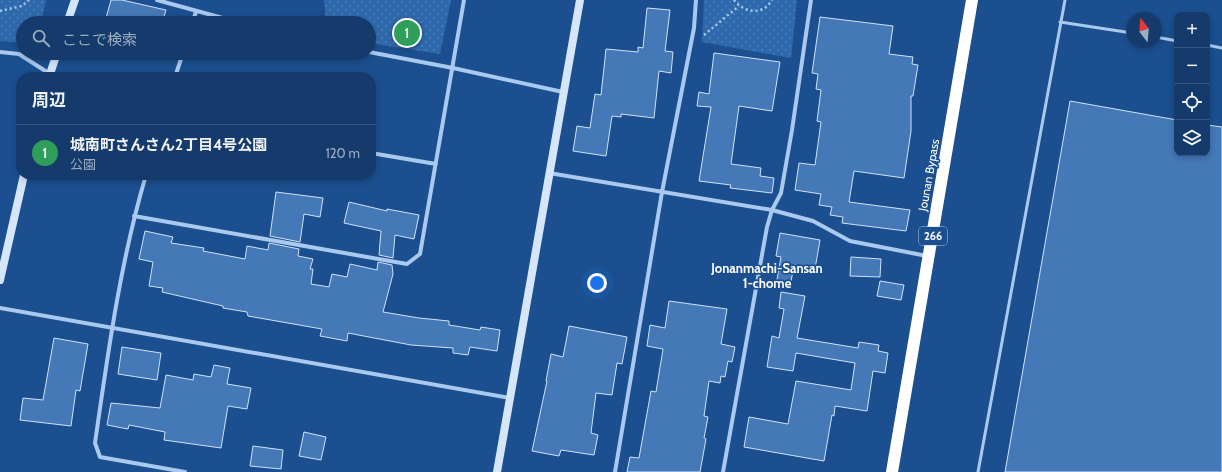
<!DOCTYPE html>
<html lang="ja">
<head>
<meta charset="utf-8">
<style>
  body { margin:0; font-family:Cabin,"Noto Sans JP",sans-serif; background:#214673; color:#f1f3f6 }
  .controls { position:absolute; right:12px; top:12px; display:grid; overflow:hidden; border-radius:8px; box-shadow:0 2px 6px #0003 }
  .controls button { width:36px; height:36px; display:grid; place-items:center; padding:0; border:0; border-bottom:1px solid #33557e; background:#143b6b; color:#f1f3f6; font:20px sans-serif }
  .compass { position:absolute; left:1126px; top:12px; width:36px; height:36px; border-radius:50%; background:#143b6b; box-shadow:0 2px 6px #0003; rotate:344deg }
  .you { position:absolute; left:597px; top:283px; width:14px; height:14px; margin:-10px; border:3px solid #fff; border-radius:50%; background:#1a73e8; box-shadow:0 0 0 6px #1a73e833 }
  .badge { display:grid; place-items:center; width:26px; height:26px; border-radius:50%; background:#d6ab8b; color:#fff; font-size:13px; font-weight:700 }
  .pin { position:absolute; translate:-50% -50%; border:2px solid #fff; box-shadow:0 1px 4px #0006 }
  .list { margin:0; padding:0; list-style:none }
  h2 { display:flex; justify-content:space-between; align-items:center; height:52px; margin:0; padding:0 16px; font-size:17px }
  h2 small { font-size:13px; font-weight:400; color:#9dadc1 }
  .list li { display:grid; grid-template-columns:26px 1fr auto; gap:12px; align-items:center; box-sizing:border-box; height:56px; padding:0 16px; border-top:1px solid #33557e }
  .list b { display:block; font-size:15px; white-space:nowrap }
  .list p { margin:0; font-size:13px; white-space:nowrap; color:#9dadc1 }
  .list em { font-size:13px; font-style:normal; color:#9dadc1 }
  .icon { flex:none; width:22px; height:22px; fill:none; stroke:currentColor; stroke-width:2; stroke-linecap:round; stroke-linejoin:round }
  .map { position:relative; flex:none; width:1222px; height:472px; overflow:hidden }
  .search { position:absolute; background:#143b6b; box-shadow:0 2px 6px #0003; left:16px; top:16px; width:360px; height:44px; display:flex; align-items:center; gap:10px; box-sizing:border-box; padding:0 14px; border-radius:22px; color:#9dadc1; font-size:15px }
  .panel { position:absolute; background:#143b6b; box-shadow:0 2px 6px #0003; left:16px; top:72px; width:360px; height:108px; border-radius:16px }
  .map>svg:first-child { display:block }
  .park { fill:url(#park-dots) }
  .building { fill:#4478b7; stroke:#cfe3fa }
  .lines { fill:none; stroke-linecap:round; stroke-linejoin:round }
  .path { stroke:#a9c9ee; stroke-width:2.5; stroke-dasharray:2 3; stroke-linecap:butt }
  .lane { stroke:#a9c9ee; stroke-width:3 }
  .street { stroke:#a9c9ee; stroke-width:4 }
  .secondary { stroke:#d6e6fa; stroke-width:8 }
  .highway { stroke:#fff; stroke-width:12 }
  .labels { text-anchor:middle; stroke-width:3.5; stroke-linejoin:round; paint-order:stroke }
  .shield { fill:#1b4f8f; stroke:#bbcadd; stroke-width:1 }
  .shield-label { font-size:11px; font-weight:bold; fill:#fff }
  .street-label { font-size:12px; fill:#fff; stroke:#1b4f8f }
  .neighbourhood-label { font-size:13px; font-weight:bold; fill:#fff; stroke:#1b4f8f }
</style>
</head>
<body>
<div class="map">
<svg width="1222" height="472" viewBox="0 0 1222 472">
  <defs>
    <pattern id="park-dots" width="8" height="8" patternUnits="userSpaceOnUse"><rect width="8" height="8" fill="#2e69ad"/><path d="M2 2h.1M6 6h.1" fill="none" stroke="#4d80b9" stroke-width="1.8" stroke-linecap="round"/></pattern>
  </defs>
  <rect width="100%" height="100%" fill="#1b4f8f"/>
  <path class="park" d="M0,0H46L41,23H23V43L0,41Z
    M324,0H451L440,54L369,43V23H326Z
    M704,0H797L791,58L702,42Z"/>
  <path class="building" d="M111,0H122L166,10L162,23H124L106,18Z
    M647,8L670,10L665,51L673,52L671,73L659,71L654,118L621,114V117L612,116L606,156L573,151L577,126L590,128L595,94L601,95L606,49L638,52V47L643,48Z
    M820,17L893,26L889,54L913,57L912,64L918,65L913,96H911V131L904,178L854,171L849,202L910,210L906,231L842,223L843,217L830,215L832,207L819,205L821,194L795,190L799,163L815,165L821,122L817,121L821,90L816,89L818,74L812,73Z
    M714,53L780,62L772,111L739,106L731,164L761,168L760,176L774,178L772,193L730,188L731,185L699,181L711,107L697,106L699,92L709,94Z
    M1070,101L1177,120V153H1207V125L1222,127V472H1005Z
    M276,192L323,198L320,217L304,214L300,242L270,236Z
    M349,202L387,211V209L419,215L414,239L395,235L393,258L379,255L381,231L344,223Z
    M145,231L173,237L171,243L204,248L203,251L245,259L247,246L268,250L269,243L299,249L298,256L313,259L310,269H313L311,284L329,287L332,274L347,277L350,264L377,270L378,262L392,265L393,274L383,312L419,318L449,321V325L480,330L481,327L500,330L497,351L470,347L468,355L453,353V348L411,345L348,333L347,341L320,336L322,329L248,316L247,312L223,308V306L162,292L163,288L149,286L153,262L139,259Z
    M780,233L820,240L815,269L794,265L790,287L776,285L781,257L776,256Z
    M851,257L881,259L880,277L850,276Z
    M880,281L904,285L901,300L877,296Z
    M781,292L805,296L797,338L858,348L859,342L879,345L878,351L888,353L885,373L873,371L867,411L835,406L834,416L832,415L824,461L744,447L749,417L788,424L796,381L851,390L855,363L796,353L793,371L767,367L772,336L779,338L784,309L779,308Z
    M669,301L727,309L721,344L735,347L732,362L728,361L725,377L721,376L720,383L709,381L704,416L708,417L704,438L706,439L700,472H627L630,457L639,458L651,391L656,392L663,349L647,346L650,325L665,328Z
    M569,326L627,337L622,364L617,363L612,395L596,393L591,433L598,435L594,455L561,450L559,456L532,451L547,381H546L551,354L563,357Z
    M54,338L88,344L80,391L76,390L71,426L20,420L23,398L43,400Z
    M122,347L161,353L157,380L118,374Z
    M214,365L230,368L227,384L251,388L247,409L228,406L221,448L164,440L165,432L129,425L128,429L107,425L111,403L160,408L166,375L193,380L194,374L211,377Z
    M304,432L326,437L321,460L299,456Z
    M253,446L283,450L281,469L250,466Z"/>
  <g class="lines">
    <path class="path" d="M734,0C744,13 763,16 772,0
      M0,11L22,6L29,0
      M704,35L739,6"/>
    <path class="lane" d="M1060,22L1132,33
      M1156,37L1177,41
      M1207,45L1222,48
      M978,472L1065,0"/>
    <path class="street" d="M157,0L241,23
      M192,23L196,12
      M0,52L19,54L50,74
      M369,52L453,68L563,92
      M175,77L183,53
      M371,153L436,164
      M549,173L772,210L813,221L850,241L927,256
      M146,175C120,263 108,353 95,443L100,457L185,472
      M134,216L407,264L420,254L464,0
      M0,308L510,398
      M615,472L662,192L694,28L696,0
      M723,472L767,227L772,210L781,193L792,130L811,0"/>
    <path class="secondary" d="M67,23L75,0
      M49,77L57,53
      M0,280L24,175
      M497,472L580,0"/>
    <path class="highway" d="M892,472L972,0"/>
  </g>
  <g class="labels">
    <rect class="shield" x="919" y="227" width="28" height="18" rx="3"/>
    <g class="shield-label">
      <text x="933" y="240">266</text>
    </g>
    <g class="street-label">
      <text transform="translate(929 175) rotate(-80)" y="4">Jounan Bypass</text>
    </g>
    <g class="neighbourhood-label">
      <text x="767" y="273">Jonanmachi-Sansan<tspan x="767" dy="15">1-chome</tspan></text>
    </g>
  </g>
</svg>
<div class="controls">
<button>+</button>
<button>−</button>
<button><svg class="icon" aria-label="locate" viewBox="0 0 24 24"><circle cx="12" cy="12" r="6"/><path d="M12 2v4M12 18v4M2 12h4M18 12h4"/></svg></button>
<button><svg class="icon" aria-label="layers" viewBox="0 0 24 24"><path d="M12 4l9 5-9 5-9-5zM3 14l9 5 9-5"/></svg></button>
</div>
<svg class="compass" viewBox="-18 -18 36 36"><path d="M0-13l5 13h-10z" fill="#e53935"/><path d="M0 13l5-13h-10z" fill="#9dadc1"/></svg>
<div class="you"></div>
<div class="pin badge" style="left:407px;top:33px;background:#2e9e5b">1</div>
<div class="search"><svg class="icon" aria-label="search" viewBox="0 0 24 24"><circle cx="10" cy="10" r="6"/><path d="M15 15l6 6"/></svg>ここで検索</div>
<section class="panel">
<h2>周辺<small></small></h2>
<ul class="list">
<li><span class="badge" style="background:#2e9e5b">1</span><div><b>城南町さんさん2丁目4号公園</b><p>公園</p></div><em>120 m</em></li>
</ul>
</section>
</div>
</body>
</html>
